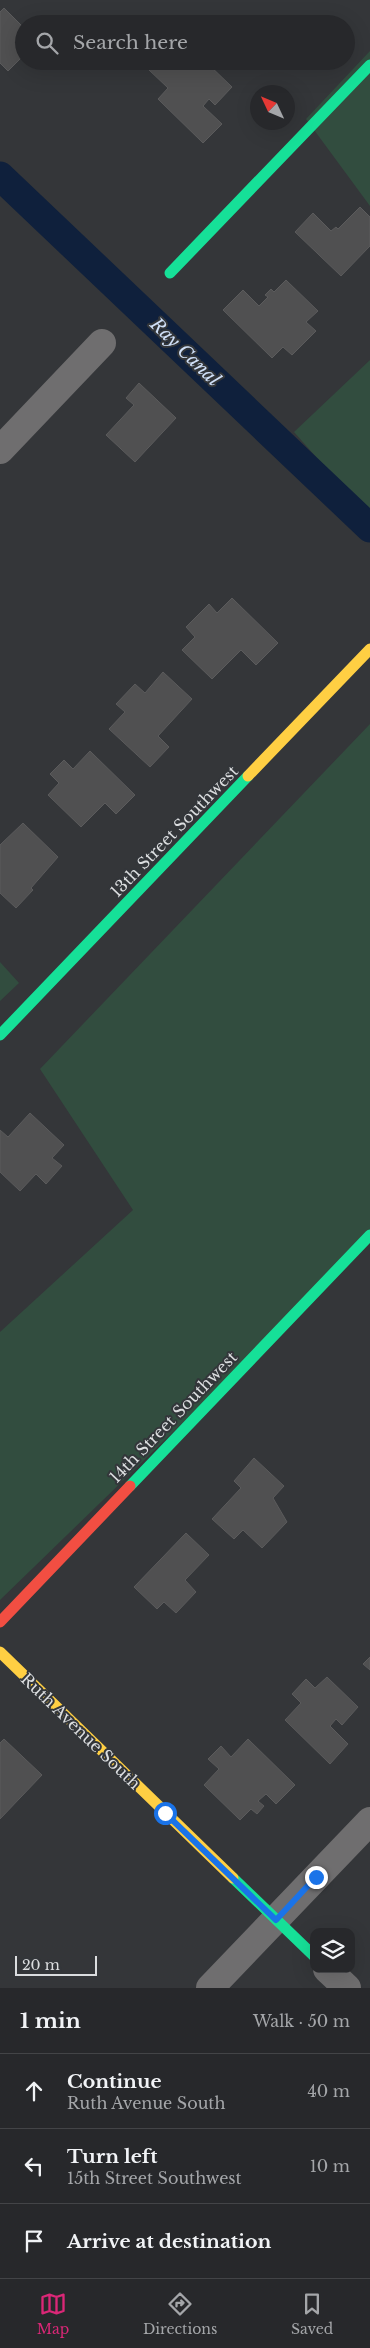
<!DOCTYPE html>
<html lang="en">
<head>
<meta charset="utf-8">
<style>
  body { margin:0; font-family:"Libre Baskerville",serif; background:#2f3033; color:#f1f3f6 }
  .controls { position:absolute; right:15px; bottom:15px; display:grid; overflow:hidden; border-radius:10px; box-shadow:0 5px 20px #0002 }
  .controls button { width:45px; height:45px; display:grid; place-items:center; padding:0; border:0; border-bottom:1px solid #434447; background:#27282b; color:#f1f3f6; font:25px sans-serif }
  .compass { position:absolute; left:250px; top:85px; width:45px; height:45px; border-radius:50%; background:#27282b; box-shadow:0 5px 20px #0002; rotate:314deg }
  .scale { position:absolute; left:15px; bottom:12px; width:82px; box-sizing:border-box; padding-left:5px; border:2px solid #dbdddf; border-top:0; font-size:14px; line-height:18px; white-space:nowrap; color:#dbdddf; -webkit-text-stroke:4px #33363a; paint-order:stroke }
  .stop { position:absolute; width:15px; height:15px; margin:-11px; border:4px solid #1a73e8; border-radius:50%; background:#fff }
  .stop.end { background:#1a73e8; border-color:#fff; box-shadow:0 1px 5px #0008 }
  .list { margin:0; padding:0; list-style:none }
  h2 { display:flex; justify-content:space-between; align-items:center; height:65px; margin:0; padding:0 20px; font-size:21px }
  h2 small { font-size:16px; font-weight:400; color:#a4a6a9 }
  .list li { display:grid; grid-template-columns:32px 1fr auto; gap:15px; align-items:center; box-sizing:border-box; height:75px; padding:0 20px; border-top:1px solid #434447 }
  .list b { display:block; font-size:19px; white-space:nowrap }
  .list p { margin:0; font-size:16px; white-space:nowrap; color:#a4a6a9 }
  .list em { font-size:16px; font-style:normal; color:#a4a6a9 }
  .icon { flex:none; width:28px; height:28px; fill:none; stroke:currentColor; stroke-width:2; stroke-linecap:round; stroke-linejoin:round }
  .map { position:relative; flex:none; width:370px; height:1988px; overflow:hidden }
  .search { position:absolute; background:#27282b; box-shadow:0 5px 20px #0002; left:15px; right:15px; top:15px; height:55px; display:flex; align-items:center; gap:12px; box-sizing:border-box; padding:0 18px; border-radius:28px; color:#a4a6a9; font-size:19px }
  .sheet { height:290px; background:#27282b }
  nav { display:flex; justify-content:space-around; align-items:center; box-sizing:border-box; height:70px; border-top:1px solid #434447; background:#27282b; font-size:14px; color:#a4a6a9 }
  nav a { display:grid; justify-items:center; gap:2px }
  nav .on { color:#db2777 }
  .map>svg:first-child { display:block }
  .green { fill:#324d3f }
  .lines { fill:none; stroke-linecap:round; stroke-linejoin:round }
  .canal { stroke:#0f203c; stroke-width:29 }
  .building { fill:#505051; stroke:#5b5b5c }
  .street { stroke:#6f6e6f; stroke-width:28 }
  .fast { stroke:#16e098; stroke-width:11 }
  .slow { stroke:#ffcf43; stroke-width:11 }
  .jam { stroke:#f24e42; stroke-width:11 }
  .route { stroke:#1a73e8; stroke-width:6 }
  .labels { text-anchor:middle; stroke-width:4; stroke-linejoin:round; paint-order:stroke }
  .street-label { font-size:16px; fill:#dbdddf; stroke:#33363a }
  .water-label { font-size:18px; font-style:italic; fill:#d0e0f8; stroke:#33363a }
</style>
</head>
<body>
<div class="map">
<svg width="370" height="1988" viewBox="0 0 370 1988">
  <rect width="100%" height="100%" fill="#343639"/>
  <path class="green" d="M370,51V206L306,119Z
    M370,360V518L294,432Z
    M370,724V1241L0,1600V1332L133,1210L40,1069Z
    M0,962L19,983L0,1001Z"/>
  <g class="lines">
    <path class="canal" d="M0,176L370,528"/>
  </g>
  <path class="building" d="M4,8L24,28V46L21,49L24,55L8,71L0,63V12Z
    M156,61L193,63L205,61L232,87L215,105L209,99L203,106L222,124L203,143L158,99L168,88L148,69Z
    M360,207L370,217V246L341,276L295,232L313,213L331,231L336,227L338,229Z
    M286,280L318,311L306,322L316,331L292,355L283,347L272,358L223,310L243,290L259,306L268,297L265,295L271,289L274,292Z
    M139,383L176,418L135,462L106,435L134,405L126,398Z
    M232,598L278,643L256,665L241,650L212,679L182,650L195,637L186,627L209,604L217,613Z
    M163,672L192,699L158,736L169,747L150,767L109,729L125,712L116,704L135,684L145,693Z
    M90,751L135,795L116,814L105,803L81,827L48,795L59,783L50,774L64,760L73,769Z
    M23,823L58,857L31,888L33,890L16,908L0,893V845Z
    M30,1113L64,1145L52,1158L62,1166L46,1184L36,1174L20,1191L0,1172V1130L8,1137Z
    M254,1458L284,1486L273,1498L287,1522L262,1548L243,1530L234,1539L212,1519L241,1488L234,1481Z
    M186,1533L209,1555L185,1580L196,1592L176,1613L164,1602L157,1609L134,1587Z
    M370,1657V1670L363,1664Z
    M327,1677L358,1707L342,1725L336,1719L330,1726L348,1744L330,1764L285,1720L301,1703L292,1694L306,1679L315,1688Z
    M4,1739L42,1775L0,1819V1743Z
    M248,1739L295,1785L276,1804L266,1794L258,1801L264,1806L257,1814L251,1809L240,1820L204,1785L219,1769L208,1759L221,1746L231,1757Z"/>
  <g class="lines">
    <path class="street" d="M0,450L102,343
      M327,1969L347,1988
      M210,1988L370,1821"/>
    <path class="fast" d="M170,273L370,65
      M0,1035L248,776
      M130,1486L370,1235
      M233,1878L314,1956"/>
    <path class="slow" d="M248,776L370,649
      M0,1652L233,1878"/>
    <path class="jam" d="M0,1622L130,1486"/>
  </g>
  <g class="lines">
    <path class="route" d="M165,1813L276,1920L316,1877"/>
  </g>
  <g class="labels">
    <g class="street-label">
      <text transform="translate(174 831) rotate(-46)" y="6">13th Street Southwest</text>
      <text transform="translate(173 1417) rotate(-46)" y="6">14th Street Southwest</text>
      <text transform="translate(81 1731) rotate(44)" y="6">Ruth Avenue South</text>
    </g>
    <g class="water-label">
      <text transform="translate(185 352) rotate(44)" y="6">Ray Canal</text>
    </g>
  </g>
</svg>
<div class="controls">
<button><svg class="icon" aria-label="layers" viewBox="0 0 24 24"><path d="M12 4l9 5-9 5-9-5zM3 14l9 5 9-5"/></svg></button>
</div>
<svg class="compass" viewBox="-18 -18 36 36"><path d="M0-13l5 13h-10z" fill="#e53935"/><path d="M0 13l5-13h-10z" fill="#a4a6a9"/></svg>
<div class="scale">20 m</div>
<div class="stop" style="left:165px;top:1813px"></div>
<div class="stop end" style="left:316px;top:1877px"></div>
<div class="search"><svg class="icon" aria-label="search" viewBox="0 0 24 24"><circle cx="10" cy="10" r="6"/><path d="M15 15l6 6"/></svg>Search here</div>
</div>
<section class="sheet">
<h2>1 min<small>Walk · 50 m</small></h2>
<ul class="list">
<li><svg class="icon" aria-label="ahead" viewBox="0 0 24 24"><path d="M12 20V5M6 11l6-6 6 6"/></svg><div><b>Continue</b><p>Ruth Avenue South</p></div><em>40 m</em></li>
<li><svg class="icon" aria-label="left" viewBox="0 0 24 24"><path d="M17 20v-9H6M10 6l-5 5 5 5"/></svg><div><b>Turn left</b><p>15th Street Southwest</p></div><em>10 m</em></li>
<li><svg class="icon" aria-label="arrive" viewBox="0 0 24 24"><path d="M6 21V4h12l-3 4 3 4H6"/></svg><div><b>Arrive at destination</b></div></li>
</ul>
</section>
<nav>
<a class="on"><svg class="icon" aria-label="map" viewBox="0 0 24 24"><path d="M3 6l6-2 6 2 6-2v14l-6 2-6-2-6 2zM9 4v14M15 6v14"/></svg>Map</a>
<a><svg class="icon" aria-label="directions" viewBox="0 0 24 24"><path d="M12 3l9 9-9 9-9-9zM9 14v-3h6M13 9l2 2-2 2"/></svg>Directions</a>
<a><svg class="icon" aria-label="saved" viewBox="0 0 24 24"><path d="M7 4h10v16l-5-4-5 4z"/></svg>Saved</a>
</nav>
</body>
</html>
